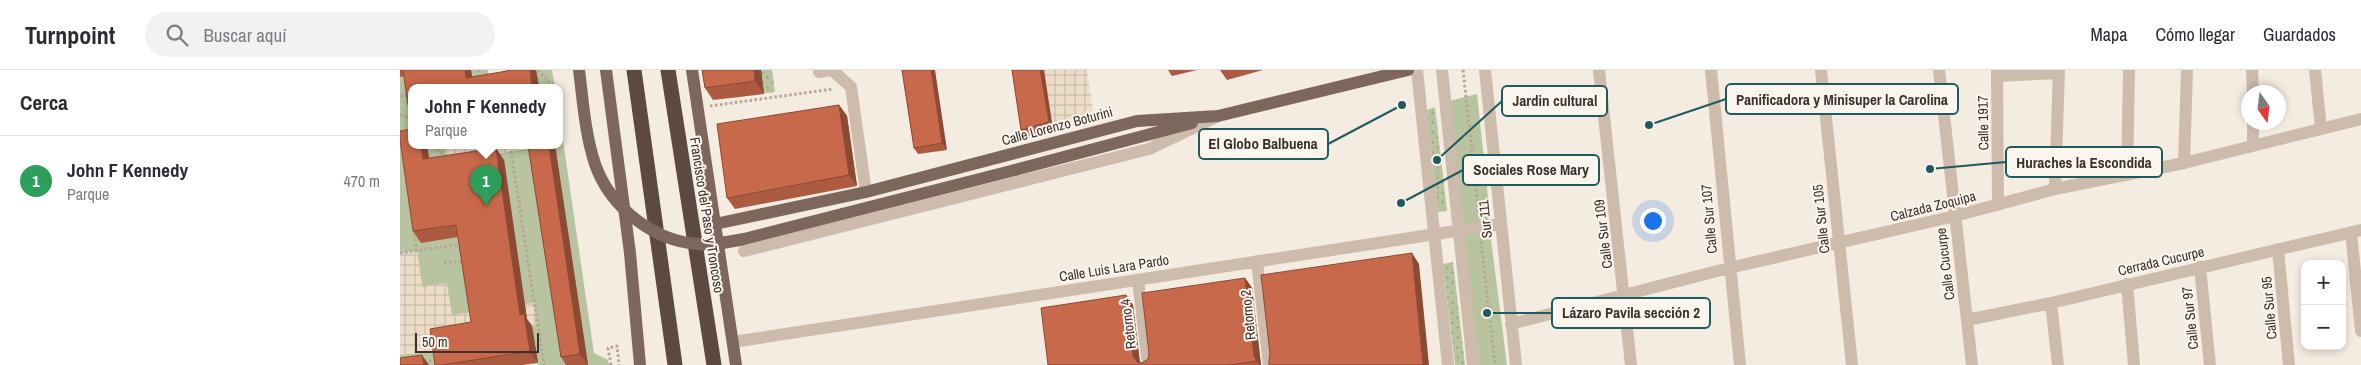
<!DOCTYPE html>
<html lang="es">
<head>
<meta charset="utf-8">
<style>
  body { margin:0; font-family:"Archivo Narrow",sans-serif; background:#f2f2f3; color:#2b2b33 }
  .controls { position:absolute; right:15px; bottom:15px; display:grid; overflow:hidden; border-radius:10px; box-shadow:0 2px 8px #0003 }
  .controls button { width:45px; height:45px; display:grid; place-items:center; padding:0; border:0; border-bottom:1px solid #e1e1e2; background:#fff; color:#2b2b33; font:25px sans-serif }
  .compass { position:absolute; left:1841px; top:15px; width:45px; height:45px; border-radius:50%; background:#fff; box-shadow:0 2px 8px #0003; rotate:166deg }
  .scale { position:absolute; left:15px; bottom:12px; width:124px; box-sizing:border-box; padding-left:5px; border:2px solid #3b302b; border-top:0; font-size:14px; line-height:18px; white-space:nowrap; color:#3b302b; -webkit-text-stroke:4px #fbf5ee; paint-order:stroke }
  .you { position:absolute; left:1252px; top:150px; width:18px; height:18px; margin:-12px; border:4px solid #fff; border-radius:50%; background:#1a73e8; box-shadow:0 0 0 8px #1a73e833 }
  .badge { display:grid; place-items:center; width:32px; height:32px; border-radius:50%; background:#111827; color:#fff; font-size:16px; font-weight:700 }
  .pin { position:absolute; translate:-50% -41px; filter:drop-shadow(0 1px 2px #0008) }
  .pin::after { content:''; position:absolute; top:26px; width:18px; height:15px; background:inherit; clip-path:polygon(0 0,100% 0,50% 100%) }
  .popup { position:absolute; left:8px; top:14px; width:155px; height:65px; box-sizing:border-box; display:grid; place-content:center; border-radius:10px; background:#fff; filter:drop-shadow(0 1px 4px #0005); font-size:16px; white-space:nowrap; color:#7c7c81 }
  .popup b { font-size:19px; color:#2b2b33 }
  .popup::after { content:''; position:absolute; left:50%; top:100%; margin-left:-10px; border:10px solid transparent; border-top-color:#fff }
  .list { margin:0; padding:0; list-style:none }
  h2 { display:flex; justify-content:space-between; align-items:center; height:65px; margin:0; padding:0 20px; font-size:21px }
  h2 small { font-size:16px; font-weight:400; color:#7c7c81 }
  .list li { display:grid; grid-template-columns:32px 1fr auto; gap:15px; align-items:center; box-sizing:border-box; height:90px; padding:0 20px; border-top:1px solid #e1e1e2 }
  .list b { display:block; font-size:19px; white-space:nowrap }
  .list p { margin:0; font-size:16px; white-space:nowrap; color:#7c7c81 }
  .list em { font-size:16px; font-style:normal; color:#7c7c81 }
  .icon { flex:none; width:28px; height:28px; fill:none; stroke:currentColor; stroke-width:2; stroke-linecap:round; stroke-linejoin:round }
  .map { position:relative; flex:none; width:1961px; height:295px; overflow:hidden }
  header { display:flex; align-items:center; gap:30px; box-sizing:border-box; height:70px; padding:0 25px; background:#fff; border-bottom:1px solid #e1e1e2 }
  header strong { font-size:24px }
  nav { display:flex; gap:28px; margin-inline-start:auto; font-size:18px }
  .search { width:350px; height:45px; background:#f2f2f3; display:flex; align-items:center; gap:12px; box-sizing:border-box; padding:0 18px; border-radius:28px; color:#7c7c81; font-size:19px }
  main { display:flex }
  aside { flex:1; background:#fff }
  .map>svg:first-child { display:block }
  .grass { fill:url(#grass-dots) }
  .park { fill:#b8c4a0 }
  .plaza { fill:url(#plaza-grid) }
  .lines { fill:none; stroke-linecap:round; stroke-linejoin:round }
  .path { stroke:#b9a596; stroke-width:3; stroke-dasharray:2.5 2.5; stroke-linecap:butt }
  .minor { stroke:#cdbbac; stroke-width:12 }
  .major { stroke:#7d675c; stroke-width:12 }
  .highway { stroke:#5c4a42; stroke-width:15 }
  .major-bridge { stroke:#7d675c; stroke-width:12 }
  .wall { fill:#ac5a40 }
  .shaded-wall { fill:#8c4a34 }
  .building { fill:#c8694b; stroke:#8c4a34 }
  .labels { text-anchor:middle; stroke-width:4; stroke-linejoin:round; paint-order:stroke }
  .street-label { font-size:14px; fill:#3b302b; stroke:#fbf5ee }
  .leader { fill:none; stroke:#1f5a5e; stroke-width:2 }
  .callout-dot { fill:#1f5a5e; stroke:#fbf5ee; stroke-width:2 }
  .callout { fill:#fbf5ee; stroke:#1f5a5e; stroke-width:2 }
  .callout-label { font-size:15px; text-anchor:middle; font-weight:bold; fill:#3b302b }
</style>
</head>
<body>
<header>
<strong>Turnpoint</strong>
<div class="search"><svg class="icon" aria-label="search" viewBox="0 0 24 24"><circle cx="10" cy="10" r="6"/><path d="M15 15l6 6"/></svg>Buscar aquí</div>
<nav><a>Mapa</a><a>Cómo llegar</a><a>Guardados</a></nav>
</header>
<main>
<aside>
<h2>Cerca<small></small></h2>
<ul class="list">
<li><span class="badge" style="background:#2e9e5b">1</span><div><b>John F Kennedy</b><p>Parque</p></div><em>470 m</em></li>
</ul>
</aside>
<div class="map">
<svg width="1961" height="295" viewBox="0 0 1961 295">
  <defs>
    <pattern id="grass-dots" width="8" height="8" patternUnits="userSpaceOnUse" patternTransform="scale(1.25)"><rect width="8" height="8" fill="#b8c4a0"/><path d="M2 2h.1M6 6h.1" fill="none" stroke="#97a083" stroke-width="1.8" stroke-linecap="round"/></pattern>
    <pattern id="plaza-grid" width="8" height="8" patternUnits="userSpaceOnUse" patternTransform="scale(1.25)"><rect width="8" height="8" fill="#ecdcc8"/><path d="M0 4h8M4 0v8" fill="none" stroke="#cbbdac"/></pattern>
  </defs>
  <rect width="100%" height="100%" fill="#f4ebe1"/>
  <path class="grass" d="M332,0H372L375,22L332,28L330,14Z
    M1035,37L1047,141L1038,142L1027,40Z
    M1053,192L1065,295H1055L1043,194Z"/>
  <path class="park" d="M0,0H88L89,6L132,0H152L155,17H12V75H46L49,91L126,79V75H160V50L194,283L208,290L209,295H138L132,256L137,255L52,245L22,217L17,181L0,183Z
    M1077,24L1089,136L1088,146L1107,295H1079L1049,31Z
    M39,280L41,295H0V285Z"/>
  <path class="plaza" d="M644,0H687L694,48L653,59Z
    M46,75H126V79L48,91Z
    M17,181L22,217L47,213L52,245L134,233L137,255L38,270L39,280L0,285V183Z"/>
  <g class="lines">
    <path class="path" d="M78,0L80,9
      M138,0L150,13
      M1063,0L1079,145
      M0,26L12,24
      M310,36L433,19
      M0,45L12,48
      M34,75L47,89
      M111,81L144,295
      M14,159L17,181
      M1081,171L1095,295
      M0,183L61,174
      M44,193L63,191
      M24,292L36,290
      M211,295L208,278L217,276L219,295"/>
    <path class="minor" d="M432,0L451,17L466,122
      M1017,0L1048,295
      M1042,0L1073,295
      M1085,0L1116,295
      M1199,0L1231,295
      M1311,0L1340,295
      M1421,0L1452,295
      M1539,0L1572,295
      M1597,0L1598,135
      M1852,0L1853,22
      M1915,0L1921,59
      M419,2L430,0
      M1597,6L1659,3
      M1853,52V76
      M1784,93L1787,0
      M1727,105L1729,0
      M1655,119L1659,0
      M1951,162L1961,261
      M1878,179L1889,295
      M344,181L749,79L818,46
      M857,191L869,295
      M1800,197L1810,295
      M738,210L748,295
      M1727,214L1734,295
      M1651,233L1658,295
      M1567,250L1651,233L1961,160
      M1111,254L1329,198L1555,146L1655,119L1784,93L1961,49
      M333,272L1101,154"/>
    <path class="major" d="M206,0L230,183L240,295
      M292,0L336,295
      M615,100L792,53
      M315,154L466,122L737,51L818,46L1008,0"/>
    <path class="highway" d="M234,0L275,295
      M268,0L314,295"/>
    <path class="major-bridge" d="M179,0C183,31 185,64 195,94C210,137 253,171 298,174C314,175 329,172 344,169L615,100"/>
  </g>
  <path class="wall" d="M0,0H71L72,7L107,1L136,0L139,17H12V41L8,35L4,6L0,7Z
    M361,0L364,24L313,30L305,18Z
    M502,0L547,80L518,84L514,78Z
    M612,0L653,59L626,67L621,60Z
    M768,0H797L772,6Z
    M820,0H863L827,10Z
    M439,35L447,46L457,116L335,139L327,128Z
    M27,75L29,88L104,90L127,249L132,256L138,293L123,295H35L71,252L58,167L21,173L13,161Z
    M128,75H155L188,295H166L161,287Z
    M845,208L852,218L861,295H648L726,225L733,235L740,292L742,293L748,289L749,284Z"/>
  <path class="shaded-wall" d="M65,0H71L74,17L66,8Z
    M130,0H136L139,17H132Z
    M354,0H361L364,24L355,11Z
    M531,0H535L547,80L542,73Z
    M640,0H644L653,59L649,52Z
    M439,35L447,46L457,116L449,105Z
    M21,75H27L31,101L23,89Z
    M149,75H155L188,295L180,284Z
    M96,78L104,90L127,249L132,256L138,293L130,281L120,245Z
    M1012,183L1019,194L1029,295H1023Z
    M845,208L852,218L861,295H860L854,286Z
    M726,225L733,235L740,295L733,286Z
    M22,285L29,295H24Z"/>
  <path class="building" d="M3,0H65L66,8L107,1V0H130L132,17H12V34L8,35Z
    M302,0H354L355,11L305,18Z
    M502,0H531L542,73L514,78Z
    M612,0H640L649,52L621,60Z
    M439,35L449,105L327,128L317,54Z
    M12,59V75H21L23,89L96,78L120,245L124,244L130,281L42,295H35L30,259L71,252L56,155L13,161L0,70V61Z
    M128,75H149L180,284L161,287Z
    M1012,183L1023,295H869V290L870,284L861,205Z
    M845,208L854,286L857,291L830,295H648L641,238L726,225L733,286L737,292L742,293L748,289L749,284L742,223Z
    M22,285L24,295H0V288Z"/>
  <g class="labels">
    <g class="street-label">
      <text transform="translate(1583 53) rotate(-91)" y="5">Calle 1917</text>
      <text transform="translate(657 56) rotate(-15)" y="5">Calle Lorenzo Boturini</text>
      <text transform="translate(1533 136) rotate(-14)" y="5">Calzada Zoquipa</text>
      <text transform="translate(307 145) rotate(81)" y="5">Francisco del Paso y Troncoso</text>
      <text transform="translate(1085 149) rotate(-96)" y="5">Sur 111</text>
      <text transform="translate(1309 149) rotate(-95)" y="5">Calle Sur 107</text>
      <text transform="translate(1421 149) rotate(-96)" y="5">Calle Sur 105</text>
      <text transform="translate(1203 164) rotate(-97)" y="5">Calle Sur 109</text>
      <text transform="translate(1761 191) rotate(-13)" y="5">Cerrada Cucurpe</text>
      <text transform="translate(1545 194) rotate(-97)" y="5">Calle Cucurpe</text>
      <text transform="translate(714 198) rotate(-9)" y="5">Calle Luis Lara Pardo</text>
      <text transform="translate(1869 238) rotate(-95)" y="5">Calle Sur 95</text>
      <text transform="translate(848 245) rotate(-96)" y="5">Retorno 2</text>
      <text transform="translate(1790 248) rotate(-96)" y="5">Calle Sur 97</text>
      <text transform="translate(728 254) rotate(-97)" y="5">Retorno 4</text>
    </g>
  </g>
  <path class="leader" d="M1249 55L1326 29M1037 90L1102 31M1002 35L928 74M1530 99L1606 92M1001 133L1063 100M1087 243L1152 243"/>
  <g class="callout-dot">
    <circle cx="1249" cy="55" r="5"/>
    <circle cx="1037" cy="90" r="5"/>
    <circle cx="1002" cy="35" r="5"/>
    <circle cx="1530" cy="99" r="5"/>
    <circle cx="1001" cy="133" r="5"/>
    <circle cx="1087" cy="243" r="5"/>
  </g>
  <g class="callout">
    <rect x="1326" y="14" width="232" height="30" rx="5"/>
    <rect x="1102" y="16" width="105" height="30" rx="5"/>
    <rect x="799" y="59" width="129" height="30" rx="5"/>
    <rect x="1606" y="77" width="156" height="30" rx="5"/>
    <rect x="1063" y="85" width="136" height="30" rx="5"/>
    <rect x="1152" y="228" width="158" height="30" rx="5"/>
  </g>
  <g class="callout-label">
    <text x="1442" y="35">Panificadora y Minisuper la Carolina</text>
    <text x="1155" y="36">Jardin cultural</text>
    <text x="863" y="79">El Globo Balbuena</text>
    <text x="1684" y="98">Huraches la Escondida</text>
    <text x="1131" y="105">Sociales Rose Mary</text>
    <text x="1231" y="248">Lázaro Pavila sección 2</text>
  </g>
</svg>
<div class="controls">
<button>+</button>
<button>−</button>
</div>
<svg class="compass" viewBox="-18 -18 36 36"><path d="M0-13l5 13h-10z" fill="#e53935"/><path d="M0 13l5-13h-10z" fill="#7c7c81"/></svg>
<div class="scale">50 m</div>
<div class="you"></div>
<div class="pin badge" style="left:86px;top:136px;background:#2e9e5b">1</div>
<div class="popup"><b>John F Kennedy</b>Parque</div>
</div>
</main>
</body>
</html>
